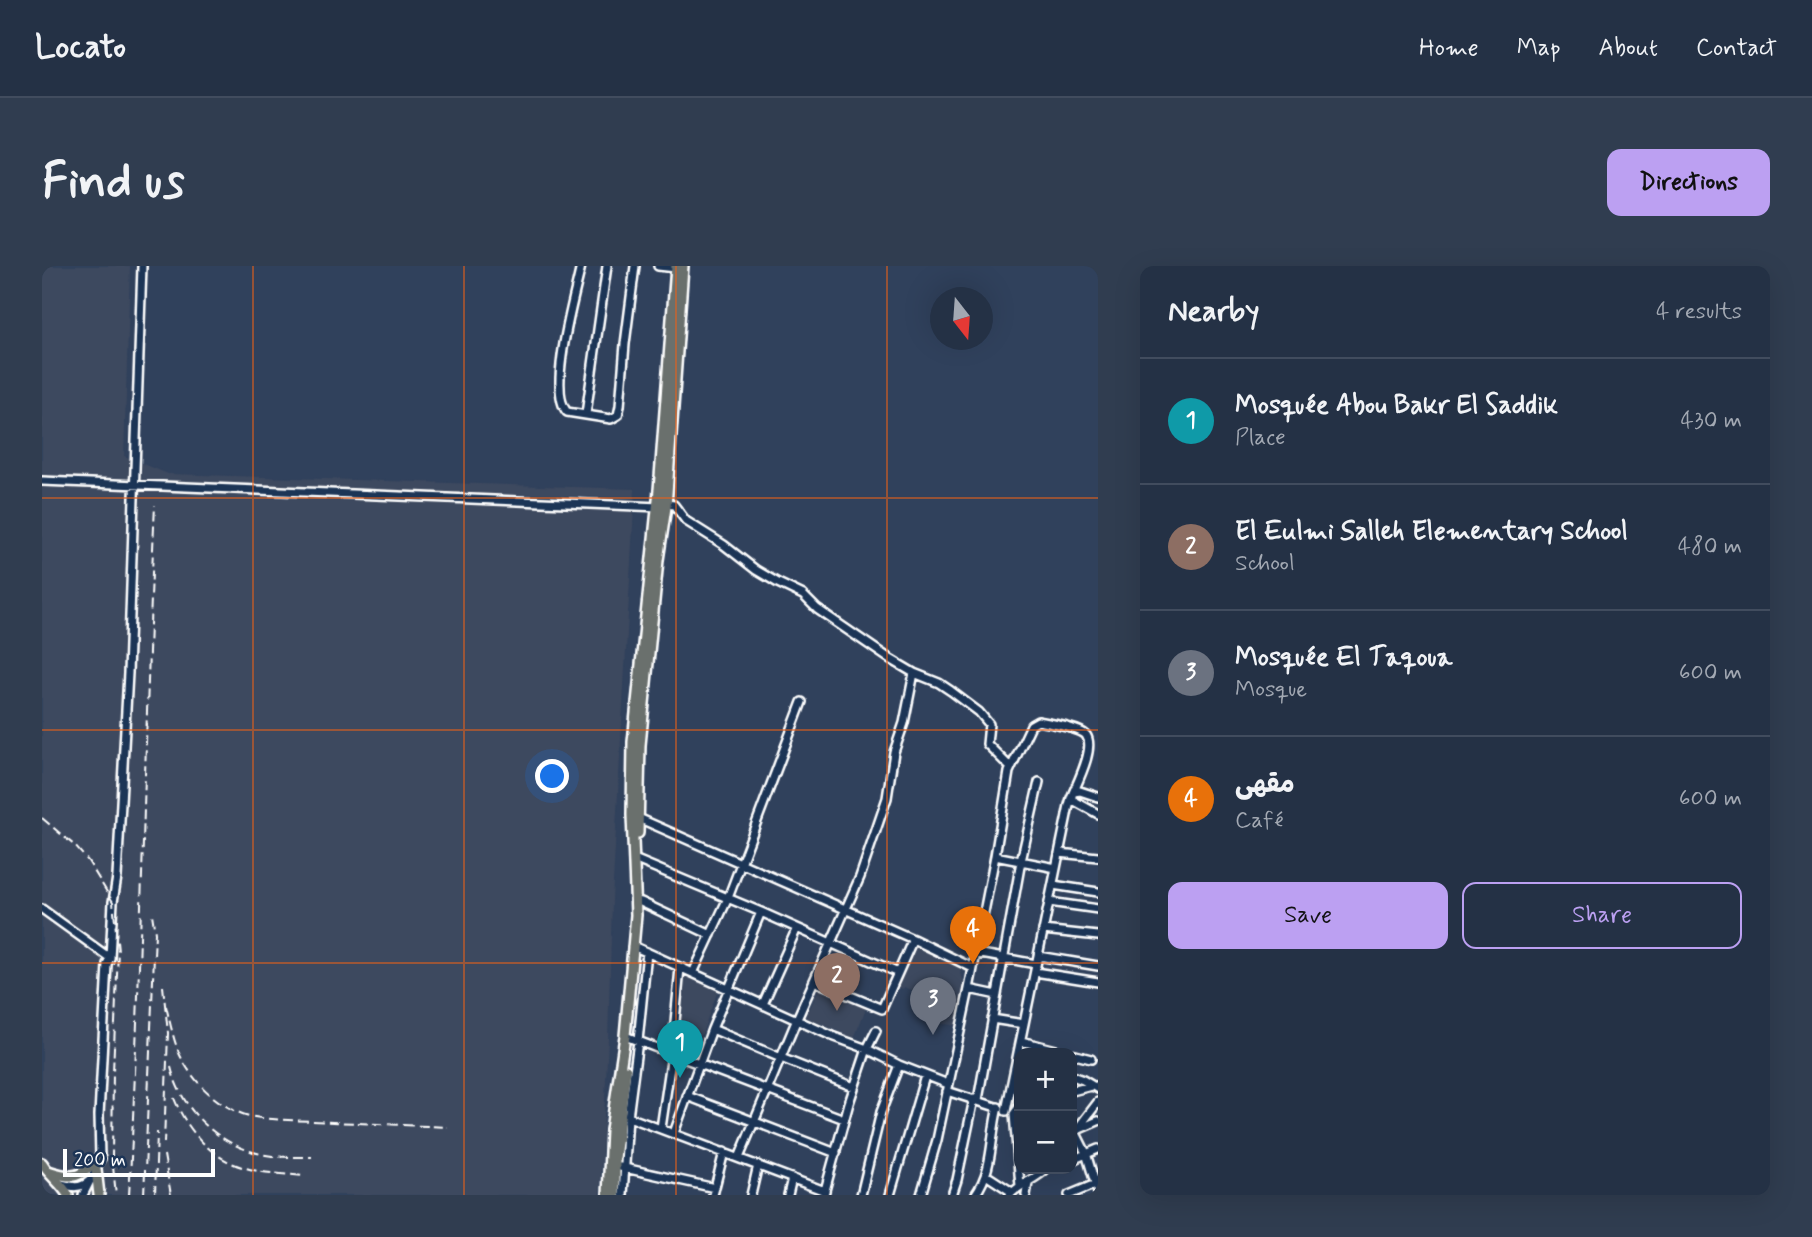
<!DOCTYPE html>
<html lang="en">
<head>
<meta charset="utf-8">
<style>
  body { margin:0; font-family:Mynerve,"Playpen Sans Arabic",sans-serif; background:#303d50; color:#f1f3f6 }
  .controls { position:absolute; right:21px; bottom:21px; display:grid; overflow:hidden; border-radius:14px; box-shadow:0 7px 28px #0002 }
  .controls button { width:63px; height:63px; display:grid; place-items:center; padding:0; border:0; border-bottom:2px solid #414c5e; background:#243145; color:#f1f3f6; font:35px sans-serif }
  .compass { position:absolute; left:888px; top:21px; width:63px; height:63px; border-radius:50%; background:#243145; box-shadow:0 7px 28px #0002; rotate:163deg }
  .scale { position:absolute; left:21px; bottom:18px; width:152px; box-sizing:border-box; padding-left:7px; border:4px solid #fff; border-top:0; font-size:19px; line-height:24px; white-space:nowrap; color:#fff; -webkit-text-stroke:5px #1d3557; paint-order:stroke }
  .you { position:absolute; left:511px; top:511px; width:24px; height:24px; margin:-18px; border:5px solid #fff; border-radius:50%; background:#1a73e8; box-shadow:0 0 0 10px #1a73e833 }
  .badge { display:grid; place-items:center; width:46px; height:46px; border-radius:50%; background:#bca0f2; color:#fff; font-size:23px; font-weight:700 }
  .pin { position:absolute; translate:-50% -58px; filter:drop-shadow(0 2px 4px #0008) }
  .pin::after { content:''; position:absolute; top:37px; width:24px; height:21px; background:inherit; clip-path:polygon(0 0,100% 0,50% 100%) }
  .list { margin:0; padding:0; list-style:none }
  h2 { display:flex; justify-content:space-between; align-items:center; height:91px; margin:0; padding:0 28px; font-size:30px }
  h2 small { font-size:23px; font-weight:400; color:#a3a9b3 }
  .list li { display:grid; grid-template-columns:46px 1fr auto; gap:21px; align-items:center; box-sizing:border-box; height:126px; padding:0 28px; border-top:2px solid #414c5e }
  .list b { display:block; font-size:26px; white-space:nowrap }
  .list p { margin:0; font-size:23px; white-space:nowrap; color:#a3a9b3 }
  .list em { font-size:23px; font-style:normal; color:#a3a9b3 }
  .actions { display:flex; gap:14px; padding:21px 28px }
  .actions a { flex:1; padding:16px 0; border:2px solid #bca0f2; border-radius:14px; text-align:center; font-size:24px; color:#bca0f2 }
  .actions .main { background:#bca0f2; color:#111 }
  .map { position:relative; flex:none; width:1056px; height:929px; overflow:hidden; border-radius:14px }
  header { display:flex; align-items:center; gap:42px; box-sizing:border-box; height:98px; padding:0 35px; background:#243145; border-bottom:2px solid #414c5e }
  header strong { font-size:33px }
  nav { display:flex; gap:38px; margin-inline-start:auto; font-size:24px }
  .intro { display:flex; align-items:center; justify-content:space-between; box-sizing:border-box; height:168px; padding:0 42px }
  h1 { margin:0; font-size:49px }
  .button { padding:18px 32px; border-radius:14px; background:#bca0f2; color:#111; font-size:24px; font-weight:700 }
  main { display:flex; gap:42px; padding:0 42px }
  aside { flex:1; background:#243145; border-radius:14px; box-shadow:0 7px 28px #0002 }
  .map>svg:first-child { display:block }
  .built { fill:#3e495f }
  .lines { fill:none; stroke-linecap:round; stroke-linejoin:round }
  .minor-casing { stroke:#fff; stroke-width:12 }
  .major-casing { stroke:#fff; stroke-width:14 }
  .minor { stroke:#1d3557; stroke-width:7 }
  .major { stroke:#6b706d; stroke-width:9 }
  .rail { stroke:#fff; stroke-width:2; stroke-dasharray:10 5; stroke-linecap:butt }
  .grid { fill:none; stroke:#e96118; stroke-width:2; stroke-opacity:0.55 }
</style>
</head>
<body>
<header>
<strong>Locato</strong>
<nav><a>Home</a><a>Map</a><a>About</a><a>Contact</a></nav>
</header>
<div class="intro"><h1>Find us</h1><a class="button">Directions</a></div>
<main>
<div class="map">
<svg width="1056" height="929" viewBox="0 0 1056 929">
  <rect width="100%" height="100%" fill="#30415c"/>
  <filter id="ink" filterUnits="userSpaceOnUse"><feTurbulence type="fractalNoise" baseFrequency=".0143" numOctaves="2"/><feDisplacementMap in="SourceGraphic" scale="14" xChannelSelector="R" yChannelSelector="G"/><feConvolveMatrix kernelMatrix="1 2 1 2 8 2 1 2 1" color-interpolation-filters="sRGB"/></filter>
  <g filter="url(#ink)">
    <path class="built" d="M0,0H88L82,190L126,208L593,223L570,634L566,773L558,929H0Z
      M871,680L916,697L924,724L917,760L896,757L897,739L870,724L862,721L861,723L854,720Z
      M643,710L676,724L653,786L636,780Z
      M778,720L825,740L812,772L764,751Z"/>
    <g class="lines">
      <g class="minor-casing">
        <path id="minor" d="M539,0C533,29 505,124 525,146L569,153L576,149L578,140L583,78L593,0
          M616,0L634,2
          M544,148L565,0
          M0,215L618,241
          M624,238L632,239L644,255L682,279L714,304L736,317L761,329L775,343L845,391L872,407L897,417L909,425L937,446L947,458L945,478L968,501
          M1032,526L1038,525L1056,531
          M1029,533L1056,548
          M594,551L871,673L931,702
          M1017,587L1056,591
          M953,590L1014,602
          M592,593L719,646L856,707
          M1011,619L1056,626
          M594,635L599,636L669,669
          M1007,636L1056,643
          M0,643L68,692
          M1001,664L1056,670
          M591,680L790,770L825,783L857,799L906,818
          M934,687L994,698
          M996,690L1056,700
          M993,706L1056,716
          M651,707L686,632L760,436
          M772,715L840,743L871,673
          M927,723L955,729
          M721,738L755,662
          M950,753L982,758
          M670,763L739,792L812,821
          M583,770L802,853
          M979,775L1049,793
          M1030,810L1041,814L1056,823
          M905,825L957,842
          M1030,825L1049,820
          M645,830L794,887
          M936,834L979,595L997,516
          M977,841L972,848L978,920
          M584,850L783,925
          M1056,855L1033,865L1044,887L1056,927
          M619,862L630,788L638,702
          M632,867L670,763L719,646
          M1030,870L1056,836
          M697,892L755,753L818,611L845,532L852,486L862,457L872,407
          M1030,894L1056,883
          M578,901L673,922
          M944,909L970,926
          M19,918C30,921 38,923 47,915
          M782,928L807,837L825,783L834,765
          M41,929L54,903L58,892L57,849L65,698L68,692L71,636L75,611L86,407L100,0
          M581,929L586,851L596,775L605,686
          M671,929L682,886
          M709,929L716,899
          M746,929L750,912
          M819,929L839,846L857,799
          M848,929L883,810
          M879,929L895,874L927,723L953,590L967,506L989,459L996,455C1006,457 1038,462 1044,469C1054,482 1034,519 1029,532C1027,538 1026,543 1025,549L964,845
          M910,929L915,914L932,833
          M933,929C952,903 948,871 956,841
          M968,929C977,918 993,914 1004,903
          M984,929L986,917
          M1027,929L1056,917"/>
      </g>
      <g class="major-casing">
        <path id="major" d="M596,567L598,479L616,294L624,241L641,0
          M0,897C7,909 19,917 26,929
          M54,903L57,929
          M6,905C33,914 37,912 58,892
          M566,929L569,864L583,770L594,649L590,549L591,476L617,224L634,0
          M573,929V892L584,804"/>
      </g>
      <use href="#minor" class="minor"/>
      <use href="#major" class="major"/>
      <path class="rail" d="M0,552L33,580L46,595L71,636L76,684L71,806L70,891L74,929
        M121,720L126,767L122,877
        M124,740C128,756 131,772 137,787C149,813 171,836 198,847C213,853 230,853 246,854L406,861
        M129,801C139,843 173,876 215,887C233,892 251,891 270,891
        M132,832C144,863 170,894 204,902C223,908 243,908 263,910
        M122,889L129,929
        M87,929C100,699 102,469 113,239
        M102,929L112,690L113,667L110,648
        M113,929L115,866"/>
    </g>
  </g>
  <path class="grid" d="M211,0V929M422,0V929M634,0V929M845,0V929M0,232H1056M0,464H1056M0,697H1056"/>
</svg>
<div class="controls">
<button>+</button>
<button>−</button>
</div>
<svg class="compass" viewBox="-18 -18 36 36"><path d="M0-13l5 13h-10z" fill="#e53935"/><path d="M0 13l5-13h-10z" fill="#a3a9b3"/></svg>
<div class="scale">200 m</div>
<div class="you"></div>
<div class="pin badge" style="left:638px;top:812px;background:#0f9aa8">1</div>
<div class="pin badge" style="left:795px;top:745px;background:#8d6e63">2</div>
<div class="pin badge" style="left:891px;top:769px;background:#6b7280">3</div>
<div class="pin badge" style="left:931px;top:698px;background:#e8710a">4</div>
</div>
<aside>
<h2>Nearby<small>4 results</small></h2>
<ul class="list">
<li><span class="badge" style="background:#0f9aa8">1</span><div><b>Mosquée Abou Bakr El Saddik</b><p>Place</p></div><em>430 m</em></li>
<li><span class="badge" style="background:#8d6e63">2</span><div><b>El Eulmi Salleh Elementary School</b><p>School</p></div><em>480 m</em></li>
<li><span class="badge" style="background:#6b7280">3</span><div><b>Mosquée El Taqoua</b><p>Mosque</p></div><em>600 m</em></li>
<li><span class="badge" style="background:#e8710a">4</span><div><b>مقهى</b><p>Café</p></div><em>600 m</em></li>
</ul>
<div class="actions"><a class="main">Save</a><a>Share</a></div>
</aside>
</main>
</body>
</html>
